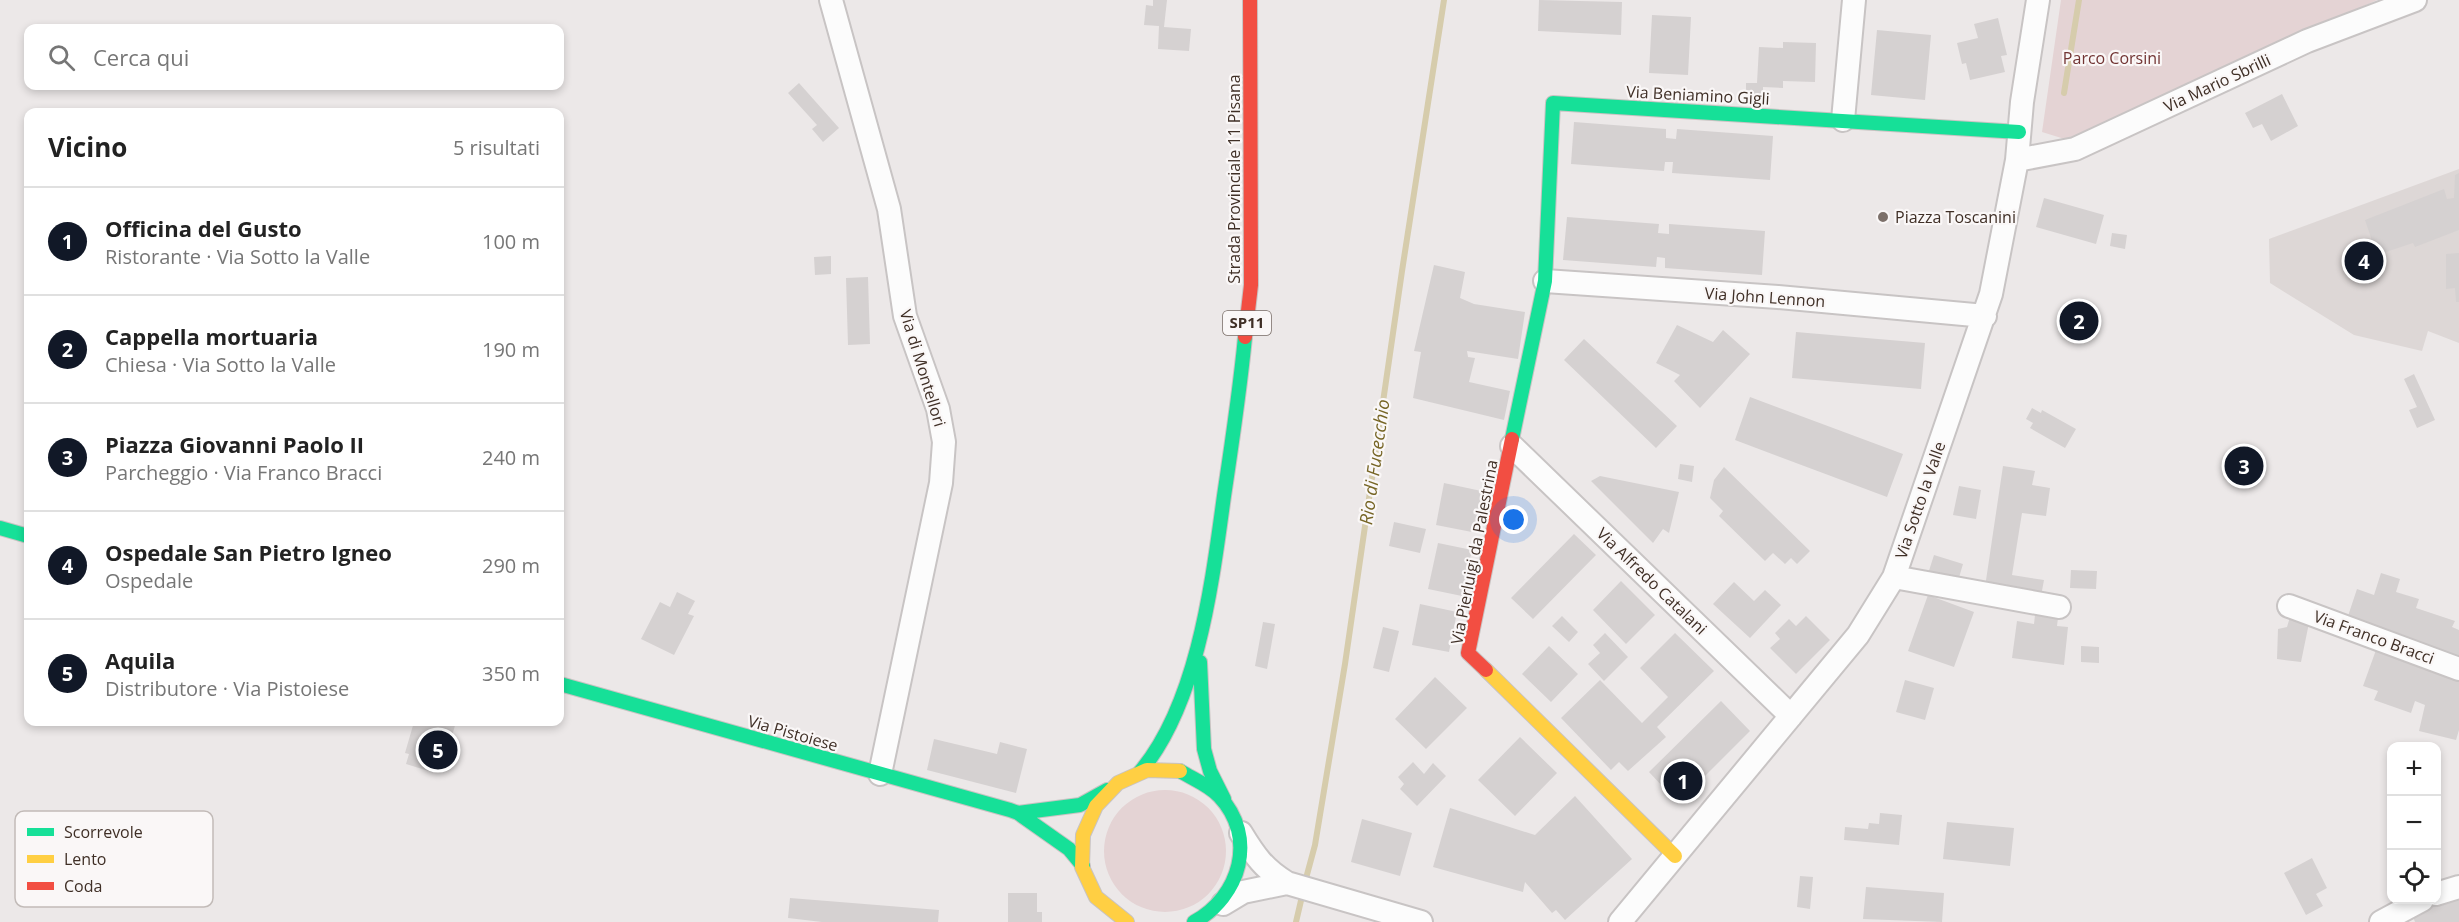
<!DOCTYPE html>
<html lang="it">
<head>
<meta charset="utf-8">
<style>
  body { margin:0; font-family:"Open Sans",sans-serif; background:#f2f2f2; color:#222 }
  .controls { position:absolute; right:18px; bottom:18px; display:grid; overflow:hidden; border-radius:12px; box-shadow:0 3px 9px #0003 }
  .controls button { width:54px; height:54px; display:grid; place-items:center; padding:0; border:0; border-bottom:2px solid #e0e0e0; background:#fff; color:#222; font:30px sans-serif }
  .you { position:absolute; left:1514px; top:520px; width:21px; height:21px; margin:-15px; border:4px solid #fff; border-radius:50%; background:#1a73e8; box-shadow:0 0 0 9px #1a73e833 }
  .badge { display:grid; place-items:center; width:39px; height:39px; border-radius:50%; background:#111827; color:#fff; font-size:20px; font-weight:700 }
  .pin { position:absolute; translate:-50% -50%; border:3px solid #fff; box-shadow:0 2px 6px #0006 }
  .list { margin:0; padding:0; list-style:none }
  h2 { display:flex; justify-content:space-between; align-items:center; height:78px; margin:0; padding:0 24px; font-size:26px }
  h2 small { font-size:20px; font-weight:400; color:#767676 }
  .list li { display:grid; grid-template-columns:39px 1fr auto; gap:18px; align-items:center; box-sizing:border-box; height:108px; padding:0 24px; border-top:2px solid #e0e0e0 }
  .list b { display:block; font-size:22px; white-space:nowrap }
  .list p { margin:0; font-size:20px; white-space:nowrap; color:#767676 }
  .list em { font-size:20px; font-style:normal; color:#767676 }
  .icon { flex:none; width:33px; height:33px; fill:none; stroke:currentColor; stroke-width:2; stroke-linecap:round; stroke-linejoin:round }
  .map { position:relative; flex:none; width:2459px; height:922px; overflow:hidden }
  .search { position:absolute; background:#fff; box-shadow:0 3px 9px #0003; left:24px; top:24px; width:540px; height:66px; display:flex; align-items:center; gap:15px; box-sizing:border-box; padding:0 21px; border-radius:12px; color:#767676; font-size:22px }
  .panel { position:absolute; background:#fff; box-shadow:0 3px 9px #0003; left:24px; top:108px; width:540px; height:618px; border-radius:12px }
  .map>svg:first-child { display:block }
  .built { fill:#ddd7d6 }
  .green { fill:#e4d3d4 }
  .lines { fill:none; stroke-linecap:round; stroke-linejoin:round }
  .stream { stroke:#d6ccac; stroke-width:6 }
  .building { fill:#d5d1d1 }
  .street-casing { stroke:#c8c4c4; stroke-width:26 }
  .fast-casing { stroke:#c8c3c2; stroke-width:16 }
  .slow-casing { stroke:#c8c3c2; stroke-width:16 }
  .jam-casing { stroke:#c8c3c2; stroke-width:16 }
  .street { stroke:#fcfcfc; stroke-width:22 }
  .fast { stroke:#16e098; stroke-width:14 }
  .slow { stroke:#ffcf43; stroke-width:14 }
  .jam { stroke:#f24e42; stroke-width:14 }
  .poi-dot { fill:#7c706a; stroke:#faf7f7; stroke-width:2 }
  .labels { text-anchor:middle; stroke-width:4.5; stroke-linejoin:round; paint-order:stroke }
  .shield { fill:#faf7f7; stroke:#776b65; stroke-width:1.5 }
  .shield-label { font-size:15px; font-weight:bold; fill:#3f2f26 }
  .park-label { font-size:16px; fill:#723433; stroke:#faf7f7 }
  .street-label { font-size:16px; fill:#3f2f26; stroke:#faf7f7 }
  .poi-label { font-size:16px; fill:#3f2f26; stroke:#faf7f7; text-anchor:start }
  .water-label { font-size:18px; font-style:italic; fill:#766525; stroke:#faf7f7 }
  .key { fill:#faf7f7; stroke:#c2bbb8; stroke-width:1.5 }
  .key-label { font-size:16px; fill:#3f2f26 }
</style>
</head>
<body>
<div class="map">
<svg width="2459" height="922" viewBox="0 0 2459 922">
  <rect width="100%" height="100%" fill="#ece8e8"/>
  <path class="built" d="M2459,169V343L2428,331L2422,351L2354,335L2270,283L2269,239Z"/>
  <path class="green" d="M2061,0H2377L2071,141L2042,132Z
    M1104 851a61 61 0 1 1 122 0a61 61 0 1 1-122 0Z"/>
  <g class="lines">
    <path class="stream" d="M2064,93L2079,0
      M1305,882L1315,845L1345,664L1402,271L1444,0
      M1296,922L1303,892"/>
  </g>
  <path class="building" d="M1153,0H1167L1164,27L1191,29L1189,51L1158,49L1159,26L1144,25L1146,5L1153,6Z
    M1539,0L1622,2L1621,35L1538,31Z
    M1652,15L1691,17L1688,75L1649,73Z
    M1998,18L2007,55L2001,56L2005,72L1970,80L1966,63L1962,64L1957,43L1978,38L1974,24Z
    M1877,30L1931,35L1925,100L1871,95Z
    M1783,42L1816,43L1815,82L1783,81V88L1763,87V95L1746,94V83H1757L1759,47L1783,48Z
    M799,83L839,128L823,142L812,129L817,125L788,93Z
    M2282,94L2298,126L2271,141L2262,124L2253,128L2245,113Z
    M1574,122L1666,129V138L1676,139L1677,129L1773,136L1770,180L1672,173L1673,162H1665L1664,171L1571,164Z
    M2459,173V230L2415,247L2413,243L2377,255L2365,220L2444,189L2447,199L2454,198L2455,175Z
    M2044,198L2104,215L2096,244L2036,227Z
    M1567,217L1659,224L1658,233L1669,234V224L1765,231L1762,275L1665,268V258L1657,257L1656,267L1563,260Z
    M2112,233L2127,235L2125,249L2110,246Z
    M2459,253V302H2456L2455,288L2446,289V254Z
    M831,256V274L815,275L814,257Z
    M1434,265L1465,272L1460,298L1474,304L1525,312L1518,359L1467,351L1468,357L1475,358L1469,382L1510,391L1504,420L1413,398L1421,352L1414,351Z
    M868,277L870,344L848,345L846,278Z
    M2070,307L2095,316L2088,335L2063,326Z
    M1677,325L1713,342L1723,330L1750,354L1700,408L1674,381L1680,375L1656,363Z
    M1796,332L1925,343L1921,389L1792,378Z
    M1584,339L1677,426L1656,448L1564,360Z
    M2414,374L2435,420L2417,428L2409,410L2417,407L2404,379Z
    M1750,397L1903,454L1887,497L1735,440Z
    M2032,408L2041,413L2042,410L2076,429L2065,448L2030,428L2033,423L2026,419Z
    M1680,464L1694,466L1692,482L1678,479Z
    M2003,466L2035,471L2032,485L2050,488L2046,516L2022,513L2012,575L2044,580L2041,596L1985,587Z
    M1724,467L1810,551L1797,564L1791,558L1785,564L1773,553L1765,561L1719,516L1723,511L1710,498L1714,480Z
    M1600,476L1679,492L1669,533L1663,529L1653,543L1591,481Z
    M1444,483L1486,492L1477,533L1436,525Z
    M1959,486L1981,490L1976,519L1953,515Z
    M1394,522L1426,529L1420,553L1389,546Z
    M1574,534L1596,555L1533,619L1511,598Z
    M1438,543L1472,550L1462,596L1428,589Z
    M1934,555L1963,564L1958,581L1927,577Z
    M2071,570L2097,571L2096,589L2070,588Z
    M2381,573L2400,579L2396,592L2419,599L2416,608L2455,621L2452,627L2459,630V663L2345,625L2357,589L2374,595Z
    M1621,581L1655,615L1626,644L1593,610Z
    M1734,582L1754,601L1765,590L1781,605L1750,638L1713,604Z
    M677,592L695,601L688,614L694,616L674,655L641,639L660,602L670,607Z
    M1928,595L1974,612L1954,667L1908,651Z
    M1420,604L1457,612L1449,652L1412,645Z
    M2035,615L2058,618L2057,626L2068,627L2064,665L2012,658L2017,621L2034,624Z
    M1562,616L1578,632L1569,642L1552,626Z
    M1806,616L1830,640L1796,674L1770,648L1780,639L1775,633L1789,619L1796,626Z
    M2290,617L2309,623L2301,662L2277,659L2278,629L2287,627Z
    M1263,622L1275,624L1267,669L1255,666Z
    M1383,627L1399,631L1389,672L1373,668Z
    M1605,633L1628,657L1604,681L1588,664L1600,653L1593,645Z
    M1675,633L1714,671L1657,727L1666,737L1628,771L1619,762L1611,770L1561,718L1600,680L1642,723L1668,697L1640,668Z
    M1549,646L1578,674L1551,702L1522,674Z
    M2081,646L2099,647V663L2081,662Z
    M2376,650L2459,678V730L2456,740L2419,731L2425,705L2415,701L2411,713L2374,700L2378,691L2363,686Z
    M1435,677L1467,708L1426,749L1395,719Z
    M1905,680L1934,688L1925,720L1896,712Z
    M1721,701L1750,731L1678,803L1649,772Z
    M414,722H456L444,764L435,762L432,772L406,764L409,754L405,753Z
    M1520,737L1557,773L1515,816L1478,780Z
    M934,739L997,754L1000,742L1027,749L1016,793L927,770Z
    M1413,762L1424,774L1433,763L1446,776L1417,806L1400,789L1404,784L1398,777Z
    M1575,796L1632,859L1565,920L1556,910L1552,913L1525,882L1523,892L1433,867L1450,808L1535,835Z
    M1880,813L1902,815L1899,845L1844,840L1845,827L1868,829L1869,823L1879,824Z
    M1362,819L1412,833L1400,876L1351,862Z
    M1947,822L2014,828L2010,866L1943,859Z
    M2312,858L2327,888L2316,894L2323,906L2306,915L2284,873Z
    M1800,876L1813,877L1810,909L1797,907Z
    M1866,887L1944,893L1942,922L1863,919Z
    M1008,893H1037V912H1042V922H1008Z
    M2459,893V922H2415L2412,914Z
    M790,898L939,910L938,922H822L788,918Z"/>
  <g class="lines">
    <g class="street-casing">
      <path id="street" d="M831,0L889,209L905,316L938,409L944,442L941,483L880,774
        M1843,120L1854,0
        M2017,160L2075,149L2307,41L2415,0
        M1545,281L1778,297L1985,316
        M1512,446L1791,716
        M1894,577L2059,607
        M2289,606L2459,669
        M1241,833C1255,856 1264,869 1287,883L1421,922
        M2436,894L2459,887
        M1223,904L1243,892L1287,883
        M1620,922L1858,635L1894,577L1991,294L2017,160L2022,102L2038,0
        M2381,922L2422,900"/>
    </g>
    <g class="fast-casing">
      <path id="fast" d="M1512,439L1545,281L1553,103L2019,132
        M0,528L28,536
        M1200,662L1204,749L1210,771L1224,799
        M560,684L1010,810L1018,813L1069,849L1083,866
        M1180,771C1193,779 1209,785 1219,796C1258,837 1240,897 1194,922
        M1140,772C1198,703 1212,583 1224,496C1232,443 1240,390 1245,337
        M1018,813L1080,805L1107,790"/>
    </g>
    <g class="slow-casing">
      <path id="slow" d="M1486,670L1675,856
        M1127,922L1096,897L1082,867L1083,835L1096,806L1118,783L1147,770L1180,771"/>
    </g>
    <g class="jam-casing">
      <path id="jam" d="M1245,337L1251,285L1250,0
        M1486,670L1468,653L1512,439"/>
    </g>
    <use href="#street" class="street"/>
    <use href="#fast" class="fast"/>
    <use href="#slow" class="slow"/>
    <use href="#jam" class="jam"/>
  </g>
  <circle class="poi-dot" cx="1883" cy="217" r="6"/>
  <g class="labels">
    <rect class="shield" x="1223" y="311" width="48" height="24" rx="4.5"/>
    <g class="shield-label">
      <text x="1247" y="328">SP11</text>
    </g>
    <g class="park-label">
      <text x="2112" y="64">Parco Corsini</text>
    </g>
    <g class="street-label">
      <text transform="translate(2217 83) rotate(-25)" y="6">Via Mario Sbrilli</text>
      <text transform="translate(1698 95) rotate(3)" y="6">Via Beniamino Gigli</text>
      <text transform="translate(1234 179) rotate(-90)" y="6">Strada Provinciale 11 Pisana</text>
      <text transform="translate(1765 297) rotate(4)" y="6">Via John Lennon</text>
      <text transform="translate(923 368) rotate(73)" y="6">Via di Montellori</text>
      <text transform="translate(1920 500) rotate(-71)" y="6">Via Sotto la Valle</text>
      <text transform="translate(1474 552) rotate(-79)" y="6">Via Pierluigi da Palestrina</text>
      <text transform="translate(1652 581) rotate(44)" y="6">Via Alfredo Catalani</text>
      <text transform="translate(2374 637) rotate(20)" y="6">Via Franco Bracci</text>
      <text transform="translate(793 733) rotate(16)" y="6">Via Pistoiese</text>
    </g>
    <g class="poi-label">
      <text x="1895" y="223">Piazza Toscanini</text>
    </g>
    <g class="water-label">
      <text transform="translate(1375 462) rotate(-82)" y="6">Rio di Fucecchio</text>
    </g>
  </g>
  <rect x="15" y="811" width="198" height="96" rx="9" class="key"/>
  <rect x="27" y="828" width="27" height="8" fill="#16e098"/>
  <rect x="27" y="855" width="27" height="8" fill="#ffcf43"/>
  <rect x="27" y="882" width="27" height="8" fill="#f24e42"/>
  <g class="key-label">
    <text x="64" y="838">Scorrevole</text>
    <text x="64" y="865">Lento</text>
    <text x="64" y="892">Coda</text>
  </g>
</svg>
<div class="controls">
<button>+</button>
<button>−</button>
<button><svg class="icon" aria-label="locate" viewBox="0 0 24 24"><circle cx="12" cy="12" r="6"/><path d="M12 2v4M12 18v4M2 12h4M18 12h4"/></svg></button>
</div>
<div class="you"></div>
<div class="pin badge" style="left:1683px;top:781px">1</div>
<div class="pin badge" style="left:2079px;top:321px">2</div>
<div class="pin badge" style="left:2244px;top:466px">3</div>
<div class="pin badge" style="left:2364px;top:261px">4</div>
<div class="pin badge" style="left:438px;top:750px">5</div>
<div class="search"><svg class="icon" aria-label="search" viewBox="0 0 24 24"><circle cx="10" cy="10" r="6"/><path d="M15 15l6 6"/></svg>Cerca qui</div>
<section class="panel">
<h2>Vicino<small>5 risultati</small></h2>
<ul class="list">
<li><span class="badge">1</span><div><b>Officina del Gusto</b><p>Ristorante · Via Sotto la Valle</p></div><em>100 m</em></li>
<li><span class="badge">2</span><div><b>Cappella mortuaria</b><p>Chiesa · Via Sotto la Valle</p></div><em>190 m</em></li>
<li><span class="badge">3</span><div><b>Piazza Giovanni Paolo II</b><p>Parcheggio · Via Franco Bracci</p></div><em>240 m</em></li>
<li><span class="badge">4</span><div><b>Ospedale San Pietro Igneo</b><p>Ospedale</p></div><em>290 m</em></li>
<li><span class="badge">5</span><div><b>Aquila</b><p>Distributore · Via Pistoiese</p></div><em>350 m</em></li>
</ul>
</section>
</div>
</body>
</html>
